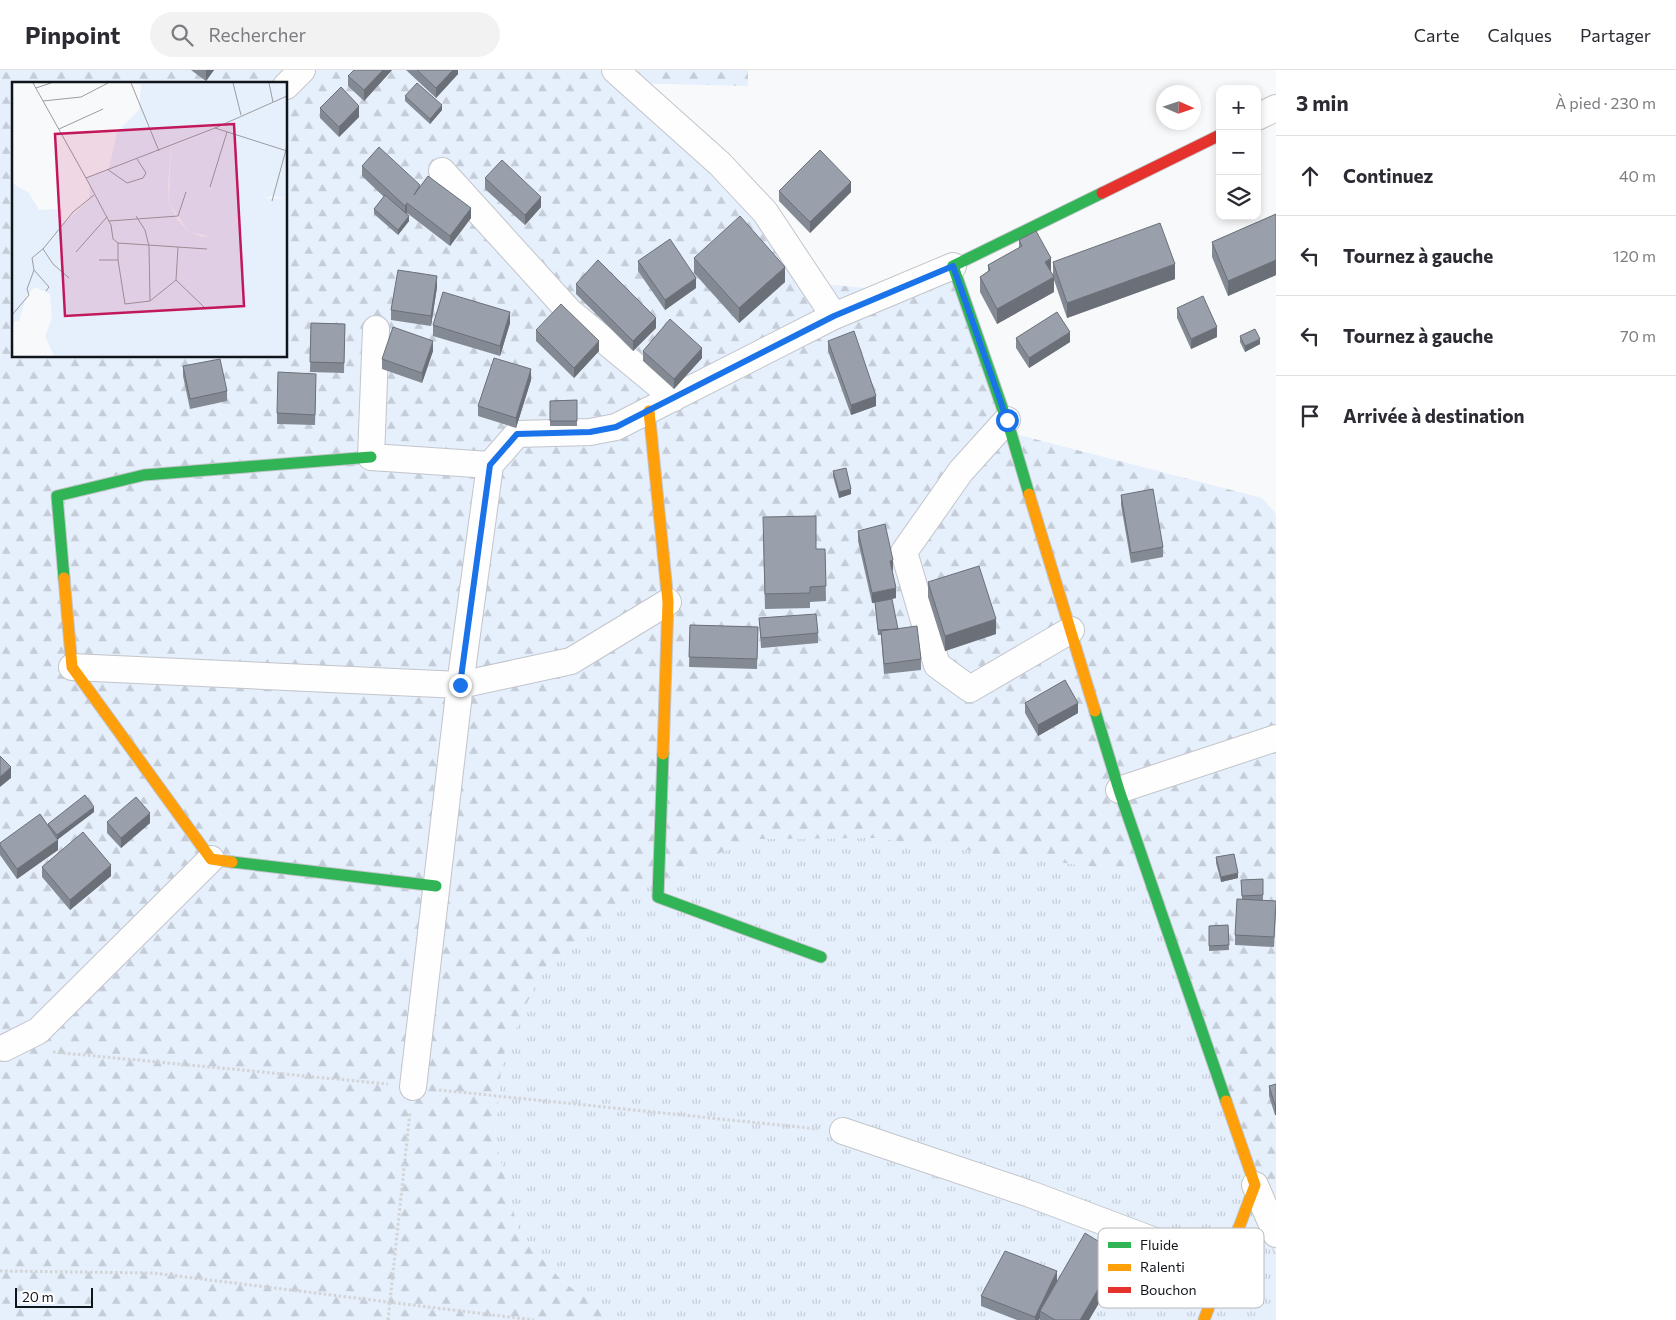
<!DOCTYPE html>
<html lang="fr">
<head>
<meta charset="utf-8">
<style>
  body { margin:0; font-family:Commissioner,sans-serif; background:#f2f2f3; color:#2b2b33 }
  .controls { position:absolute; right:15px; top:15px; display:grid; overflow:hidden; border-radius:10px; box-shadow:0 2px 8px #0003 }
  .controls button { width:45px; height:45px; display:grid; place-items:center; padding:0; border:0; border-bottom:1px solid #e1e1e2; background:#fff; color:#2b2b33; font:25px sans-serif }
  .compass { position:absolute; left:1156px; top:15px; width:45px; height:45px; border-radius:50%; background:#fff; box-shadow:0 2px 8px #0003; rotate:93deg }
  .scale { position:absolute; left:15px; bottom:12px; width:78px; box-sizing:border-box; padding-left:5px; border:2px solid #10141b; border-top:0; font-size:14px; line-height:18px; white-space:nowrap; color:#10141b; -webkit-text-stroke:4px #fff; paint-order:stroke }
  .stop { position:absolute; width:15px; height:15px; margin:-11px; border:4px solid #1a73e8; border-radius:50%; background:#fff }
  .stop.end { background:#1a73e8; border-color:#fff; box-shadow:0 1px 5px #0008 }
  .list { margin:0; padding:0; list-style:none }
  h2 { display:flex; justify-content:space-between; align-items:center; height:65px; margin:0; padding:0 20px; font-size:21px }
  h2 small { font-size:16px; font-weight:400; color:#7c7c81 }
  .list li { display:grid; grid-template-columns:32px 1fr auto; gap:15px; align-items:center; box-sizing:border-box; height:80px; padding:0 20px; border-top:1px solid #e1e1e2 }
  .list b { display:block; font-size:19px; white-space:nowrap }
  .list em { font-size:16px; font-style:normal; color:#7c7c81 }
  .icon { flex:none; width:28px; height:28px; fill:none; stroke:currentColor; stroke-width:2; stroke-linecap:round; stroke-linejoin:round }
  .map { position:relative; flex:none; width:1276px; height:1250px; overflow:hidden }
  header { display:flex; align-items:center; gap:30px; box-sizing:border-box; height:70px; padding:0 25px; background:#fff; border-bottom:1px solid #e1e1e2 }
  header strong { font-size:24px }
  nav { display:flex; gap:28px; margin-inline-start:auto; font-size:18px }
  .search { width:350px; height:45px; background:#f2f2f3; display:flex; align-items:center; gap:12px; box-sizing:border-box; padding:0 18px; border-radius:28px; color:#7c7c81; font-size:19px }
  main { display:flex }
  aside { flex:1; background:#fff }
  .map>svg:first-child { display:block }
  .grass { fill:url(#grass-tufts) }
  .forest { fill:url(#forest-firs); fill-rule:evenodd }
  .lines { fill:none; stroke-linecap:round; stroke-linejoin:round }
  .street-casing { stroke:#c2c5ca; stroke-width:28 }
  .fast-casing { stroke:#c2c5ca; stroke-width:13 }
  .slow-casing { stroke:#c2c5ca; stroke-width:13 }
  .jam-casing { stroke:#c2c5ca; stroke-width:13 }
  .path { stroke:#d3d4d5; stroke-width:3; stroke-dasharray:2.5 2.5; stroke-linecap:butt }
  .street { stroke:#fefefe; stroke-width:26 }
  .fast { stroke:#30b455; stroke-width:11 }
  .slow { stroke:#ff9f0a; stroke-width:11 }
  .jam { stroke:#e5322d; stroke-width:11 }
  .wall { fill:#848a93 }
  .shaded-wall { fill:#6b7078 }
  .building { fill:#99a0ab; stroke:#6b7078 }
  .route { stroke:#1a73e8; stroke-width:6 }
  .inset-road { fill:none; stroke:#9b9da1; stroke-width:1 }
  .view { fill:#c2185b; fill-opacity:0.15; stroke:#c2185b; stroke-width:2.5 }
  .inset-edge { fill:none; stroke:#10141b; stroke-width:2.5 }
  .key { fill:#fff; stroke:#b7b8bb; stroke-width:1 }
  .key-label { font-size:14px; fill:#10141b }
</style>
</head>
<body>
<header>
<strong>Pinpoint</strong>
<div class="search"><svg class="icon" aria-label="search" viewBox="0 0 24 24"><circle cx="10" cy="10" r="6"/><path d="M15 15l6 6"/></svg>Rechercher</div>
<nav><a>Carte</a><a>Calques</a><a>Partager</a></nav>
</header>
<main>
<div class="map">
<svg width="1276" height="1250" viewBox="0 0 1276 1250">
  <defs>
    <pattern id="grass-tufts" width="24" height="20" patternUnits="userSpaceOnUse" patternTransform="scale(1.25)"><rect width="24" height="20" fill="#e6effc"/><path d="M3 7l-1-3M5 7V3M7 7l1-3M15 17l-1-3M17 17v-4M19 17l1-3" fill="none" stroke="#c4ccd7"/></pattern>
    <pattern id="forest-firs" width="22" height="20" patternUnits="userSpaceOnUse" patternTransform="scale(1.25)"><rect width="22" height="20" fill="#e6effc"/><path d="M5 1l3.5 6h-7zM16 11l3.5 6h-7z" fill="#c4ccd7"/></pattern>
  </defs>
  <rect width="100%" height="100%" fill="#f7f9fb"/>
  <path class="grass" d="M875,768L1140,803L1276,1190V1250H618L563,1212L519,1163L495,1069L502,989L542,900L637,821L751,769Z"/>
  <path class="forest" d="M0,0H748V16L629,13L720,94L801,212L908,222L953,196L1011,363L1262,428L1276,444V1190L1140,803L875,768L751,769L637,821L542,900L502,989L495,1069L519,1163L563,1212L618,1250H0ZM14,14H286V286H14Z"/>
  <g class="lines">
    <g class="street-casing">
      <path id="street" d="M615,0L720,94L765,142L834,246
        M286,16L302,0
        M1257,47L1276,38
        M442,101L569,241L674,328
        M376,259L371,387L490,395L460,615L413,1017
        M1007,350L961,401L904,482L937,595L970,619L1071,560
        M490,395L517,364L590,362L616,357L834,246L953,196
        M72,597L460,615L571,591L668,532
        M1119,720L1276,668
        M4,978L38,961L211,789
        M843,1061L1030,1124L1224,1197
        M1255,1115L1276,1164"/>
    </g>
    <g class="fast-casing">
      <path id="fast" d="M1029,424L1011,363L953,196L1102,123
        M64,508L57,426L144,405L371,387
        M1095,641L1119,720L1226,1031
        M663,684L658,827L821,887
        M232,792L436,816"/>
    </g>
    <g class="slow-casing">
      <path id="slow" d="M649,341L668,532L663,684
        M1029,424L1095,641
        M64,508L72,597L211,789L232,792
        M1204,1250L1255,1115L1226,1031"/>
    </g>
    <g class="jam-casing">
      <path id="jam" d="M1102,123L1220,65"/>
    </g>
    <path class="path" d="M53,982L388,1014
      M439,1020L818,1059
      M0,1201L153,1203L534,1250
      M388,1250L410,1042"/>
    <use href="#street" class="street"/>
    <use href="#fast" class="fast"/>
    <use href="#slow" class="slow"/>
    <use href="#jam" class="jam"/>
  </g>
  <path class="wall" d="M191,0H214L206,11Z
    M392,0L364,31L348,16V6Z
    M406,0H458V4L436,28Z
    M405,26L442,40L430,54L405,31Z
    M320,38L359,47L339,67L320,48Z
    M362,96L420,117L471,148L450,176L407,143V144L409,151L398,165L374,144V139L384,127L362,106Z
    M485,108L541,137L525,155L485,119Z
    M779,121L851,122L810,163L779,131Z
    M1276,144V205L1228,226L1212,187V172Z
    M1019,170L1053,205V192L1175,209L1067,248L1054,210V222L997,254L980,222V207L988,202V195L1019,178Z
    M694,188L785,212L739,253L694,203Z
    M638,191L696,218L665,240L638,201Z
    M576,214L656,258L633,281L576,224Z
    M437,217L431,256L391,250V240Z
    M1177,238L1217,267L1191,279L1177,248Z
    M311,253L345,254L344,303L310,302Z
    M510,253L500,286L433,266V255Z
    M536,260L599,281L574,308L536,271Z
    M1240,266L1260,274L1245,282L1240,272Z
    M1016,268L1070,272L1029,298L1016,278Z
    M828,271L876,336L851,345L828,281Z
    M433,281L422,313L382,299V289Z
    M643,281L702,288L674,319L643,291Z
    M183,296L227,321V331L190,339L183,306Z
    M531,310L516,358L478,346V336Z
    M316,314L315,355L277,354V343Z
    M577,330V356H550V331Z
    M833,401L851,424L839,428L833,406Z
    M1121,425L1163,477V487L1131,493L1121,435Z
    M858,461L893,500H892L896,528L887,530L898,559L921,589V600L884,604L881,565H878L875,533H872L858,471Z
    M763,462L816,479H825L826,531L810,532V538L765,539Z
    M928,512L996,564L945,581L928,527Z
    M759,548L818,563V573L761,578Z
    M690,555L758,557L757,599L689,597Z
    M1025,633L1078,643L1038,666L1025,643Z
    M94,742L58,769V780L17,809L0,785V773L48,756V754Z
    M107,752L150,753L121,778L107,763Z
    M1216,787L1238,808L1221,812L1216,793Z
    M42,797L111,806L70,840L42,807Z
    M1263,809V830L1276,841L1274,877L1235,875V865L1242,829L1241,810Z
    M1228,855L1229,880L1209,881V856Z
    M1276,1014L1275,1045L1269,1026V1016Z
    M1119,1199L1089,1250H1040V1248L1039,1250H1017L981,1236V1226L1057,1211L1055,1215Z"/>
  <path class="shaded-wall" d="M206,0H214L206,11Z
    M383,0H392L364,31V20Z
    M453,0H458V4L436,28V18Z
    M442,35V40L430,54V49Z
    M359,36V47L339,67V57Z
    M851,112V122L810,163V152Z
    M541,127V137L525,155V145Z
    M407,133V143L405,146V136Z
    M471,138V148L450,176V166Z
    M409,146V151L398,165V160Z
    M1051,188V203L1045,192Z
    M1276,190V205L1228,226V211Z
    M1175,194V209L1067,248V233Z
    M785,197V212L739,253V238Z
    M437,206V217L431,256V246Z
    M1054,207V222L997,254V239Z
    M696,208V218L665,240V230Z
    M510,242V253L500,286V276Z
    M656,248V258L633,281V271Z
    M1217,257V267L1191,279V269Z
    M1070,262V272L1029,298V288Z
    M1260,269V274L1245,282V276Z
    M433,271V281L422,313V303Z
    M599,271V281L574,308V298Z
    M702,278V288L674,319V309Z
    M531,299V310L516,358V348Z
    M876,326V336L851,345V335Z
    M851,419V424L839,428V422Z
    M893,490V500L890,501V491Z
    M896,518V528L872,533V523Z
    M996,549V564L945,581V566Z
    M1078,633V643L1038,666V655Z
    M11,697V708L0,717V707Z
    M94,737V742L57,770V765Z
    M150,743V753L121,778V768Z
    M58,770V780L17,809V799Z
    M111,795V806L70,840V830Z
    M1238,803V808L1221,812V807Z
    M1275,1035H1276V1045H1275Z
    M1119,1184V1199L1089,1250H1080Z
    M1057,1201V1211L1042,1242L1040,1241V1248L1039,1250H1035V1247Z"/>
  <path class="building" d="M354,0H383L364,20L348,6Z
    M417,0H453L436,18Z
    M417,13L442,35L430,49L405,26Z
    M341,17L359,36L339,57L320,38Z
    M379,77L420,115L414,125L428,106L471,138L450,166L407,133L405,136L362,96Z
    M820,80L851,112L810,152L779,121Z
    M502,90L541,127L525,145L485,108Z
    M385,125L409,146L398,160L374,139Z
    M1276,144V190L1228,211L1212,172Z
    M740,146L785,197L739,238L694,188Z
    M1160,153L1175,194L1067,233L1053,192Z
    M1036,161L1051,188L1045,192L1054,207L997,239L980,207L990,200L988,195L1022,176L1019,170Z
    M670,169L696,208L665,230L638,191Z
    M598,190L656,248L633,271L576,214Z
    M398,200L437,206L431,246L391,240Z
    M443,222L510,242L500,276L433,255Z
    M1203,226L1217,257L1191,269L1177,238Z
    M561,234L599,271L574,298L536,260Z
    M1057,242L1070,262L1029,288L1016,268Z
    M670,249L702,278L674,309L643,281Z
    M311,253L345,254L344,293L310,292Z
    M393,257L433,271L422,303L382,289Z
    M1255,259L1260,269L1245,276L1240,266Z
    M854,261L876,326L851,335L828,271Z
    M494,288L531,299L516,348L478,336Z
    M220,289L227,321L190,329L183,296Z
    M278,302L316,304L315,345L277,343Z
    M577,330V351H550V331Z
    M846,398L851,419L839,422L833,401Z
    M1153,419L1163,477L1131,483L1121,425Z
    M816,446V479H825L826,516L810,517V523L765,524L763,447Z
    M885,454L893,490L890,491L896,518L872,523L858,461Z
    M979,496L996,549L945,566L928,512Z
    M892,529L898,559L878,560L875,532Z
    M816,544L818,563L761,568L759,548Z
    M690,555L758,557L757,589L689,587Z
    M917,556L921,589L884,594L881,561Z
    M1065,610L1078,633L1038,655L1025,633Z
    M0,686L11,697L0,707Z
    M85,725L94,737L57,765L48,754Z
    M136,727L150,743L121,768L107,752Z
    M40,744L58,770L17,799L0,775V773Z
    M83,762L111,795L70,830L42,797Z
    M1234,784L1238,803L1221,807L1216,787Z
    M1263,809V825L1242,826L1241,810Z
    M1237,829L1276,831L1274,867L1235,865Z
    M1228,855L1229,875L1209,876V856Z
    M1276,1014V1035H1275L1269,1016Z
    M1085,1163L1119,1184L1080,1250H1055L1040,1241Z
    M1005,1181L1057,1201L1035,1247L981,1226Z"/>
  <g class="lines">
    <path class="route" d="M460,615L490,395L517,364L590,362L616,357L834,246L953,196L1007,350"/>
  </g>
  <g transform="translate(12 12)">
    <rect width="275" height="275" fill="#f7f9fb"/>
    <path d="M275,16V116L258,114L229,132L215,151L202,155L177,150L157,121L159,65Z" fill="#e6effc"/>
    <path d="M120,1H275V16L159,65L156,103L157,121L165,137L177,150L191,155L215,151L241,117L275,116V274H42L33,254L40,236L38,212L23,205L15,213L7,239L0,240V101L17,111L27,128L50,127V143L77,118L78,103L74,96L97,87L105,50L127,28L129,3Z" fill="#e6effc"/>
    <path class="inset-road" d="M21,1L74,96L203,46L275,69M119,1L147,69M221,1L229,33M257,1L261,20M24,6L39,1M31,19L69,15L96,1M203,46L275,14M47,47L91,27M95,87L115,101L131,96L134,91L125,77M74,96L99,143L101,157L106,161M198,105L215,50M260,119L275,64M124,134L133,148L137,164L138,219M97,139L166,134L174,110M32,166L20,176L22,188L37,205L34,209M64,170L95,135M87,178H106V161L195,167M106,178L113,222L138,219L164,198L166,165M57,196L41,182L31,167L61,130L82,113M164,198L193,226M0,233L17,213L15,207L22,188"/>
    <path class="view" d="M222,42L232,224L53,234L43,52Z"/>
    <rect width="275" height="275" class="inset-edge"/>
  </g>
  <rect x="1098" y="1158" width="166" height="80" rx="8" class="key"/>
  <rect x="1108" y="1172" width="23" height="6" fill="#30b455"/>
  <rect x="1108" y="1194" width="23" height="7" fill="#ff9f0a"/>
  <rect x="1108" y="1217" width="23" height="6" fill="#e5322d"/>
  <g class="key-label">
    <text x="1140" y="1180">Fluide</text>
    <text x="1140" y="1202">Ralenti</text>
    <text x="1140" y="1225">Bouchon</text>
  </g>
</svg>
<div class="controls">
<button>+</button>
<button>−</button>
<button><svg class="icon" aria-label="layers" viewBox="0 0 24 24"><path d="M12 4l9 5-9 5-9-5zM3 14l9 5 9-5"/></svg></button>
</div>
<svg class="compass" viewBox="-18 -18 36 36"><path d="M0-13l5 13h-10z" fill="#e53935"/><path d="M0 13l5-13h-10z" fill="#7c7c81"/></svg>
<div class="scale">20 m</div>
<div class="stop" style="left:1007px;top:350px"></div>
<div class="stop end" style="left:460px;top:615px"></div>
</div>
<aside>
<h2>3 min<small>À pied · 230 m</small></h2>
<ul class="list">
<li><svg class="icon" aria-label="ahead" viewBox="0 0 24 24"><path d="M12 20V5M6 11l6-6 6 6"/></svg><div><b>Continuez</b></div><em>40 m</em></li>
<li><svg class="icon" aria-label="left" viewBox="0 0 24 24"><path d="M17 20v-9H6M10 6l-5 5 5 5"/></svg><div><b>Tournez à gauche</b></div><em>120 m</em></li>
<li><svg class="icon" aria-label="left" viewBox="0 0 24 24"><path d="M17 20v-9H6M10 6l-5 5 5 5"/></svg><div><b>Tournez à gauche</b></div><em>70 m</em></li>
<li><svg class="icon" aria-label="arrive" viewBox="0 0 24 24"><path d="M6 21V4h12l-3 4 3 4H6"/></svg><div><b>Arrivée à destination</b></div></li>
</ul>
</aside>
</main>
</body>
</html>
